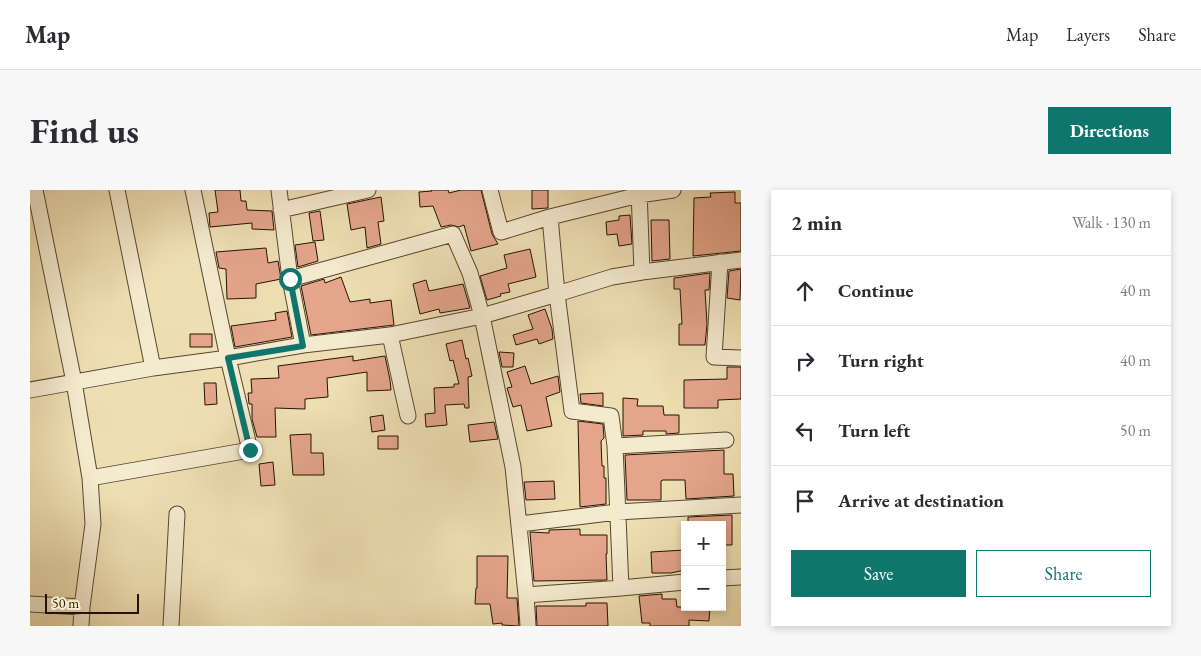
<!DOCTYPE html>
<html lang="en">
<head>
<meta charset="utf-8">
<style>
  body { margin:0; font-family:"EB Garamond",serif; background:#f7f7f7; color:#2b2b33 }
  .controls { position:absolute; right:15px; bottom:15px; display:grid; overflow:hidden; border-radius:0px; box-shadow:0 2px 8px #0003 }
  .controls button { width:45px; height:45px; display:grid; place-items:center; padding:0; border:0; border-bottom:1px solid #e1e1e2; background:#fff; color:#2b2b33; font:25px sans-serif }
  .scale { position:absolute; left:15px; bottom:12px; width:94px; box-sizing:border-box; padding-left:5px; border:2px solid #251303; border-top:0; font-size:14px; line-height:18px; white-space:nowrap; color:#251303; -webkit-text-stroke:4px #f4eace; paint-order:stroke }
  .stop { position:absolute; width:15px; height:15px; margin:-11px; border:4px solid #0f766e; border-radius:50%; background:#fff }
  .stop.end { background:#0f766e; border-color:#fff; box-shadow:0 1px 5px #0008 }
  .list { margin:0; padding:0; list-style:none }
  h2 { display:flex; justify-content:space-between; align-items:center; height:65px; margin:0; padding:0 20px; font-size:21px }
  h2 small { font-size:16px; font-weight:400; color:#7c7c81 }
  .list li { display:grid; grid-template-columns:32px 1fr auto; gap:15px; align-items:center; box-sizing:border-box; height:70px; padding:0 20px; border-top:1px solid #e1e1e2 }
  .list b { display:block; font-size:19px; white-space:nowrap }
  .list em { font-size:16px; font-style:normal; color:#7c7c81 }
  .actions { display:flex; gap:10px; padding:15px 20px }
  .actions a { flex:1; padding:11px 0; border:1px solid #0f766e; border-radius:0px; text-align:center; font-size:18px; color:#0f766e }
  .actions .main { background:#0f766e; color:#fff }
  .icon { flex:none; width:28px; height:28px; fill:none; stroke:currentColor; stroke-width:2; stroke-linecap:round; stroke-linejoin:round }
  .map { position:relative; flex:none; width:711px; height:436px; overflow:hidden; border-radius:0px }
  header { display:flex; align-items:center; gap:30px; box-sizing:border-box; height:70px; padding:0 25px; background:#fff; border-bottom:1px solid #e1e1e2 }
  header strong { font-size:24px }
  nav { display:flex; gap:28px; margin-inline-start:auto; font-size:18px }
  .intro { display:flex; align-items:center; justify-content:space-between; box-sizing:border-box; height:120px; padding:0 30px }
  h1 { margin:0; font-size:35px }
  .button { padding:12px 22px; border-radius:0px; background:#0f766e; color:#fff; font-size:18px; font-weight:700 }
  main { display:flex; gap:30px; padding:0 30px }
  aside { flex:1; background:#fff; border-radius:0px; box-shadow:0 2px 8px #0003 }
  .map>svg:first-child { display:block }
  .building { fill:#e4a58b; stroke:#251303 }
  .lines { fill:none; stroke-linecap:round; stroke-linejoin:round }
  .street-casing { stroke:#57462f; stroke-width:17 }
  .street { stroke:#f4eace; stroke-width:15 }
  .route { stroke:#0f766e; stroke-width:6 }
</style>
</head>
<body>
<header>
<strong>Map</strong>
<nav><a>Map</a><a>Layers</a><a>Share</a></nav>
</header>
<div class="intro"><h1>Find us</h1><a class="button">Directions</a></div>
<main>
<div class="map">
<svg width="711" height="436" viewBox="0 0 711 436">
  <rect width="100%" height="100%" fill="#eedfb3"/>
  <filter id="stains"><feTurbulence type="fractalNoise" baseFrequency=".004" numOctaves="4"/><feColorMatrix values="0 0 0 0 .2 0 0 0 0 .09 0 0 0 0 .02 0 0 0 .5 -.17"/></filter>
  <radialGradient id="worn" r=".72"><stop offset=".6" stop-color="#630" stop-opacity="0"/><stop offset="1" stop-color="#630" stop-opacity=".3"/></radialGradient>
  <path class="building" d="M185,0H210L211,11H216L217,20L242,21L244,40L222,39V33L180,37L179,23L188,22Z
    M401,0H418L419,3L431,0H451L462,44L468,54L441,61L434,35L429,37L421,35L411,37L403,16L390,17L389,2L402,1Z
    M502,0H518V18L502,19Z
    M705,2V13H711V61L663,66L664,8L681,7L680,3Z
    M351,7L354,31L348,32L351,54L337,58L335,37L321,40L317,14Z
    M290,21L294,50L283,51L279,23Z
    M600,25L602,54L589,56L587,44L577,45L576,32L589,30V26Z
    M621,30H639L640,69L622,71Z
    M285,52L288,71L268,77L265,55Z
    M236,58L238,73L248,71L251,89L226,94V108L197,109L196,79L189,78L186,62Z
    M500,59L506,87L478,94L480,102L470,104L471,106L457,110L450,86L477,78L474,65Z
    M711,79L710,110L697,108L699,81Z
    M680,83L679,100H675L677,134L675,155H649V134H652L650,99H644V88Z
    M311,87L320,112L340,109V113L361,110L364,135L281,145L271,96L294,89L295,93Z
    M396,90L399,101L433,94L440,118L410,123L409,119L390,124L383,94Z
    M515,119L522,139L523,149L509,154L507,149L486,155L483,145L503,139L498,125Z
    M257,121L262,147L205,157L201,136L246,130L245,123Z
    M160,144H182V157H160Z
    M432,150L436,169L438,168L442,186L438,187L439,218H435L434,214L415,215L417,235L396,237L395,224L405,223L404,198L424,197V194H429L423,170L420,171L416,154Z
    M469,162L484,163L483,177H472Z
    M323,166V171L355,166L360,190L361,200L337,201V182L297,188L298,207L275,209V219L245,218L246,247H227L222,229V214H219L218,203H222L221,189L249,188L248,176Z
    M495,176L501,194L528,186L530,202L516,207L522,236L497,241L491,215L483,217L477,198L482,197L477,182Z
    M697,177H711V209L688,210V218H654V190L697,189Z
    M174,193H186L187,214L175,215Z
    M573,203V216L551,213L550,204Z
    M593,208L608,209L607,216H633L634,225H649V243L636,244V241H613V245L593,246Z
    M353,225L355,240L342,242L340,227Z
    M548,231L573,234L574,248L571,251L572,276H574V288H576V314L550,317Z
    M464,232L468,249L440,252L438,235Z
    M281,244V263H293L294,285H263L260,245Z
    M348,246H368V259H348Z
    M694,260V284H703L704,306L656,309L655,290H633L631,291V310H597L595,265Z
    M243,272L245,295L231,296L229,274Z
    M524,291L525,309L496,310L494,292Z
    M702,325V355H692V335H658V327Z
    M550,339V345H577V364H576L577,390L504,391L500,342L519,343V340Z
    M655,360V380L641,383H622L621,362Z
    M447,366H478L477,408H487L489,436L472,435V433L463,434L460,414H445L446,398H447Z
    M632,404V409H646L647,417H680L679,431L659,430V436H620V433H612L609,406Z
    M556,413H577L578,436H507L506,416H556Z"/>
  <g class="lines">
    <g class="street-casing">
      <path id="street" d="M87,0L123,178
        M249,0L260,89L273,155
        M460,0L471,42L520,27L527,104L582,87L612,82L711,70
        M609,0L612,82
        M251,20L338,0
        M520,27L609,5L643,0
        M690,72L684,167L711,168
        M260,89L423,44L440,83L452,126L483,277L496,405
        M360,145L378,226
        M0,200L123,178L198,168L273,155L360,145L452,126L527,104L542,221L581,226L585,256L591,398L496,405L498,436
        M585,256L696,250
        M60,288L220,260L198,168L163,0
        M490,334L587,322L711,315
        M692,388L711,387
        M591,398L655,392
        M0,414L52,417L63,334L60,288L44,192L5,0
        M51,436L52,417
        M141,436L147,324"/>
    </g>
    <use href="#street" class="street"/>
  </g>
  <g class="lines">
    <path class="route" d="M220,260L198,168L273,156L260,89"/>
  </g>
  <rect width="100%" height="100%" filter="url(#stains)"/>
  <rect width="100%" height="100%" fill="url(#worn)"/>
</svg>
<div class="controls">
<button>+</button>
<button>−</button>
</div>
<div class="scale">50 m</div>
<div class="stop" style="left:260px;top:89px"></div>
<div class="stop end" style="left:220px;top:260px"></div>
</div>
<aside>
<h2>2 min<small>Walk · 130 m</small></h2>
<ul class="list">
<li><svg class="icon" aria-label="ahead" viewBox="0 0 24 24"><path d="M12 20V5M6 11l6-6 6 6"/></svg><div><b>Continue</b></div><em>40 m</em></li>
<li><svg class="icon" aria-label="right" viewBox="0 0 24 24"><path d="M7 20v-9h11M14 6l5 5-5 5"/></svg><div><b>Turn right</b></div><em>40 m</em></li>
<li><svg class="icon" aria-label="left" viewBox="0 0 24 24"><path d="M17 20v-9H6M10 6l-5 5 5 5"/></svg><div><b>Turn left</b></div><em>50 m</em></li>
<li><svg class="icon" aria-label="arrive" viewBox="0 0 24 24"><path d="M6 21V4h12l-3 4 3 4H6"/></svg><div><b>Arrive at destination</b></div></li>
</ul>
<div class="actions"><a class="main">Save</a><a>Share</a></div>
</aside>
</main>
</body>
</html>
